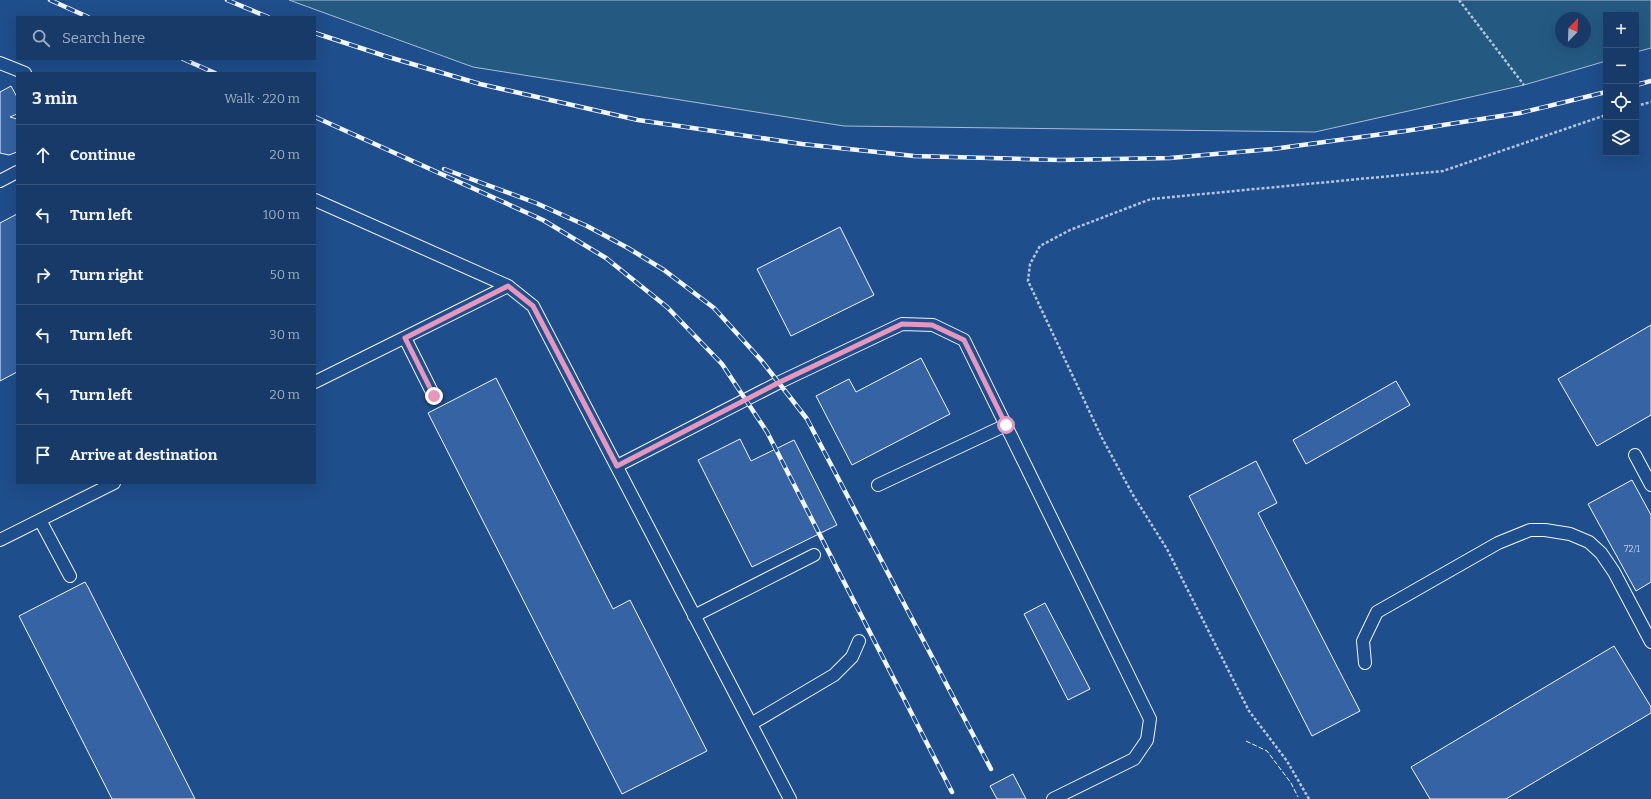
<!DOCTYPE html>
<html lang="en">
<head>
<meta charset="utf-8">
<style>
  body { margin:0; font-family:Bitter,serif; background:#244571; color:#f1f3f6 }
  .controls { position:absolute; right:12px; top:12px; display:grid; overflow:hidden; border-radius:0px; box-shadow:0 4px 16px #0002 }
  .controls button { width:36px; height:36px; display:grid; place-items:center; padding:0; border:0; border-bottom:1px solid #36547d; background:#173a69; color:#f1f3f6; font:20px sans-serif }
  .compass { position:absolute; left:1555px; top:12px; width:36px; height:36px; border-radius:50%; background:#173a69; box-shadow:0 4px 16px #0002; rotate:23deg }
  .stop { position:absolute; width:12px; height:12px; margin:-9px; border:3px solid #e797bd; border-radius:50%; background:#fff }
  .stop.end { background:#e797bd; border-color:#fff; box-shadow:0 1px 4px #0008 }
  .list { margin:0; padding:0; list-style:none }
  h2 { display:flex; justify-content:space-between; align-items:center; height:52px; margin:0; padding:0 16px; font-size:17px }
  h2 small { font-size:13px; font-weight:400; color:#9eadc0 }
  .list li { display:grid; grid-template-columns:26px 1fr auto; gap:12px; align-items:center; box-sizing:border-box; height:60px; padding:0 16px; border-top:1px solid #36547d }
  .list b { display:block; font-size:15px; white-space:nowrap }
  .list em { font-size:13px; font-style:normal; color:#9eadc0 }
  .icon { flex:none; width:22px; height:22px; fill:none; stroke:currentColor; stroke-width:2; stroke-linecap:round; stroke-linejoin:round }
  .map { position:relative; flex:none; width:1651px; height:799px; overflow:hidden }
  .search { position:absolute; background:#173a69; box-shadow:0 4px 16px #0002; left:16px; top:16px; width:300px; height:44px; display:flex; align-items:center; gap:10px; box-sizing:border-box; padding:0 14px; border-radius:0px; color:#9eadc0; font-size:15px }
  .panel { position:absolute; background:#173a69; box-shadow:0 4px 16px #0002; left:16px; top:72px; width:300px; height:412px; border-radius:0px }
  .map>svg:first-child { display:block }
  .green { fill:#245a82; stroke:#a8bbd7; fill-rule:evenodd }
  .building { fill:#3563a3; stroke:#f2f6ff }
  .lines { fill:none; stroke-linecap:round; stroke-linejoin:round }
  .service-casing { stroke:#f2f6ff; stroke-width:14 }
  .path { stroke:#b3c4dc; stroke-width:2.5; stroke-dasharray:3 2; stroke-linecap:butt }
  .service { stroke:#1f4e8c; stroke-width:12 }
  .rail-casing { stroke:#f2f6ff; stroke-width:4.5 }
  .rail { stroke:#1f4e8c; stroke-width:3; stroke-dasharray:9; stroke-linecap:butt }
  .fence { stroke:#f2f6ff; stroke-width:1; stroke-dasharray:5 2; stroke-linecap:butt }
  .route { stroke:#e797bd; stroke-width:5 }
  .labels { text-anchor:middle; stroke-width:3; stroke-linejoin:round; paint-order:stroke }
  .number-label { font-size:9px; fill:#c3d1e8 }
</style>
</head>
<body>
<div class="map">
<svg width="1651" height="799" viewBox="0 0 1651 799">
  <rect width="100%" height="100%" fill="#1f4e8c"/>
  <path class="green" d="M289,0H1651V48L1636,52V15H1606V61L1524,85L1315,132L844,126L473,67ZM1561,18H1585V42H1561Z"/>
  <path class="building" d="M11,86L17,97V114L10,117L17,119V152L9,155L0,153V92Z
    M17,214V372L0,381V223Z
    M840,227L874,295L791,336L757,269Z
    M1651,325V415L1597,446L1558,379Z
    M921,358L950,414L852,465L816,396L849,379L856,392Z
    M496,378L613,609L630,600L707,751L622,794L428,413Z
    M1396,381L1410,405L1306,464L1293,440Z
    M740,439L751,461L794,440L837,525L752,567L698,460Z
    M1256,461L1277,503L1258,513L1360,711L1312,736L1189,496Z
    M1632,480L1651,515V582L1636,591L1588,504Z
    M85,582L88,587L195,799H112L19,616Z
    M1045,603L1090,689L1068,700L1024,614Z
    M1614,646L1651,707V713L1506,799H1430L1411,767Z
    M1013,774L1026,799H997L990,786Z"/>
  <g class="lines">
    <g class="service-casing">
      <path id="service" d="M0,63L25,73
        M0,181L17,172
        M315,200L508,286L533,306L790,799
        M405,338L434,396
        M315,382L508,286
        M1635,455L1651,485
        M617,466L780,382L902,324L933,325L964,340L1150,719L1147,740L1134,759L1053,799
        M878,485L1006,425
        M40,520L70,576
        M0,540L114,483
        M694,616L814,555
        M1365,663L1363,641L1377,612L1498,543L1530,530H1545L1570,534L1589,542L1601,553L1614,572L1651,642
        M751,724L834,675L852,657L859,641"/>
    </g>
    <path class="path" d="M1459,0L1524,85
      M1636,106L1651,102
      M1309,799L1287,761L1249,711L1167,549L1133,495L1102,438L1028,281L1030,264L1040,246L1070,230L1151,199L1443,171L1606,115"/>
    <use href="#service" class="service"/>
    <g class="rail-casing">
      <path id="rail" d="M50,0L88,17
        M227,0L268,17
        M315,33L385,56L480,84L638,120L802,144L914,156L1059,160L1170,158L1273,149L1405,131L1520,113L1606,92
        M183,59L215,73
        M1636,85L1651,81
        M315,117L543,220L606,258L667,307L722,364L767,432L952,792
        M444,169L536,203L587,226L628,248L664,270L714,308L761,360L807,419L991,769"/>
    </g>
    <use href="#rail" class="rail"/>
    <path class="fence" d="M1246,741L1267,751L1291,783L1298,797"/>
  </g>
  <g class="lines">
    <path class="route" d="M434,396L405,338L508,286L533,306L617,466L780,382L902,324L932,325L964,340L1006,425"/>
  </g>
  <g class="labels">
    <g class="number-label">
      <text x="1632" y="552">72/1</text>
    </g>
  </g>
</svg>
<div class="controls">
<button>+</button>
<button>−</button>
<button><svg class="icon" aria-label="locate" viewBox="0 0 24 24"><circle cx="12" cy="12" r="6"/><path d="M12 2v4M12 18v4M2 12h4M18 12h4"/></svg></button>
<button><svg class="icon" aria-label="layers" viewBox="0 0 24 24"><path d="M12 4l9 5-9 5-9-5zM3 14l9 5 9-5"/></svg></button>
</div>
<svg class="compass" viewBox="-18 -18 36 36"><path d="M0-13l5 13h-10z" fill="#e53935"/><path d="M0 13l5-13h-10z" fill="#9eadc0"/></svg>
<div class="stop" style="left:1006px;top:425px"></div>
<div class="stop end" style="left:434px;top:396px"></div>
<div class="search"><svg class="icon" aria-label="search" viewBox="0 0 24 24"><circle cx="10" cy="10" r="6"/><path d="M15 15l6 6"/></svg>Search here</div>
<section class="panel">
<h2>3 min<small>Walk · 220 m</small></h2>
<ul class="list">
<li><svg class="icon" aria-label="ahead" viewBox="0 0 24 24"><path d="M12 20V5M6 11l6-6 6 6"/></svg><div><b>Continue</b></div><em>20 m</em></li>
<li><svg class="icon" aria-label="left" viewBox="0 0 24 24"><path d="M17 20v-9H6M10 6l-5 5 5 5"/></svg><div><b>Turn left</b></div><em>100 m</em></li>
<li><svg class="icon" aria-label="right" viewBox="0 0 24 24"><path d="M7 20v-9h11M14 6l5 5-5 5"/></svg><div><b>Turn right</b></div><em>50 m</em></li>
<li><svg class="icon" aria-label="left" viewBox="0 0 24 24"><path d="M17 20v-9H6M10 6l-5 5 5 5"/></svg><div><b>Turn left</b></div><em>30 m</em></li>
<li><svg class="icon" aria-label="left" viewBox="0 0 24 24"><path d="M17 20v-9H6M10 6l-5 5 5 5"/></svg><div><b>Turn left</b></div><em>20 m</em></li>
<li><svg class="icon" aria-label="arrive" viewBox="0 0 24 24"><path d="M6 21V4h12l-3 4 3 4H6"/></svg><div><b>Arrive at destination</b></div></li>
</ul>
</section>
</div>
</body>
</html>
